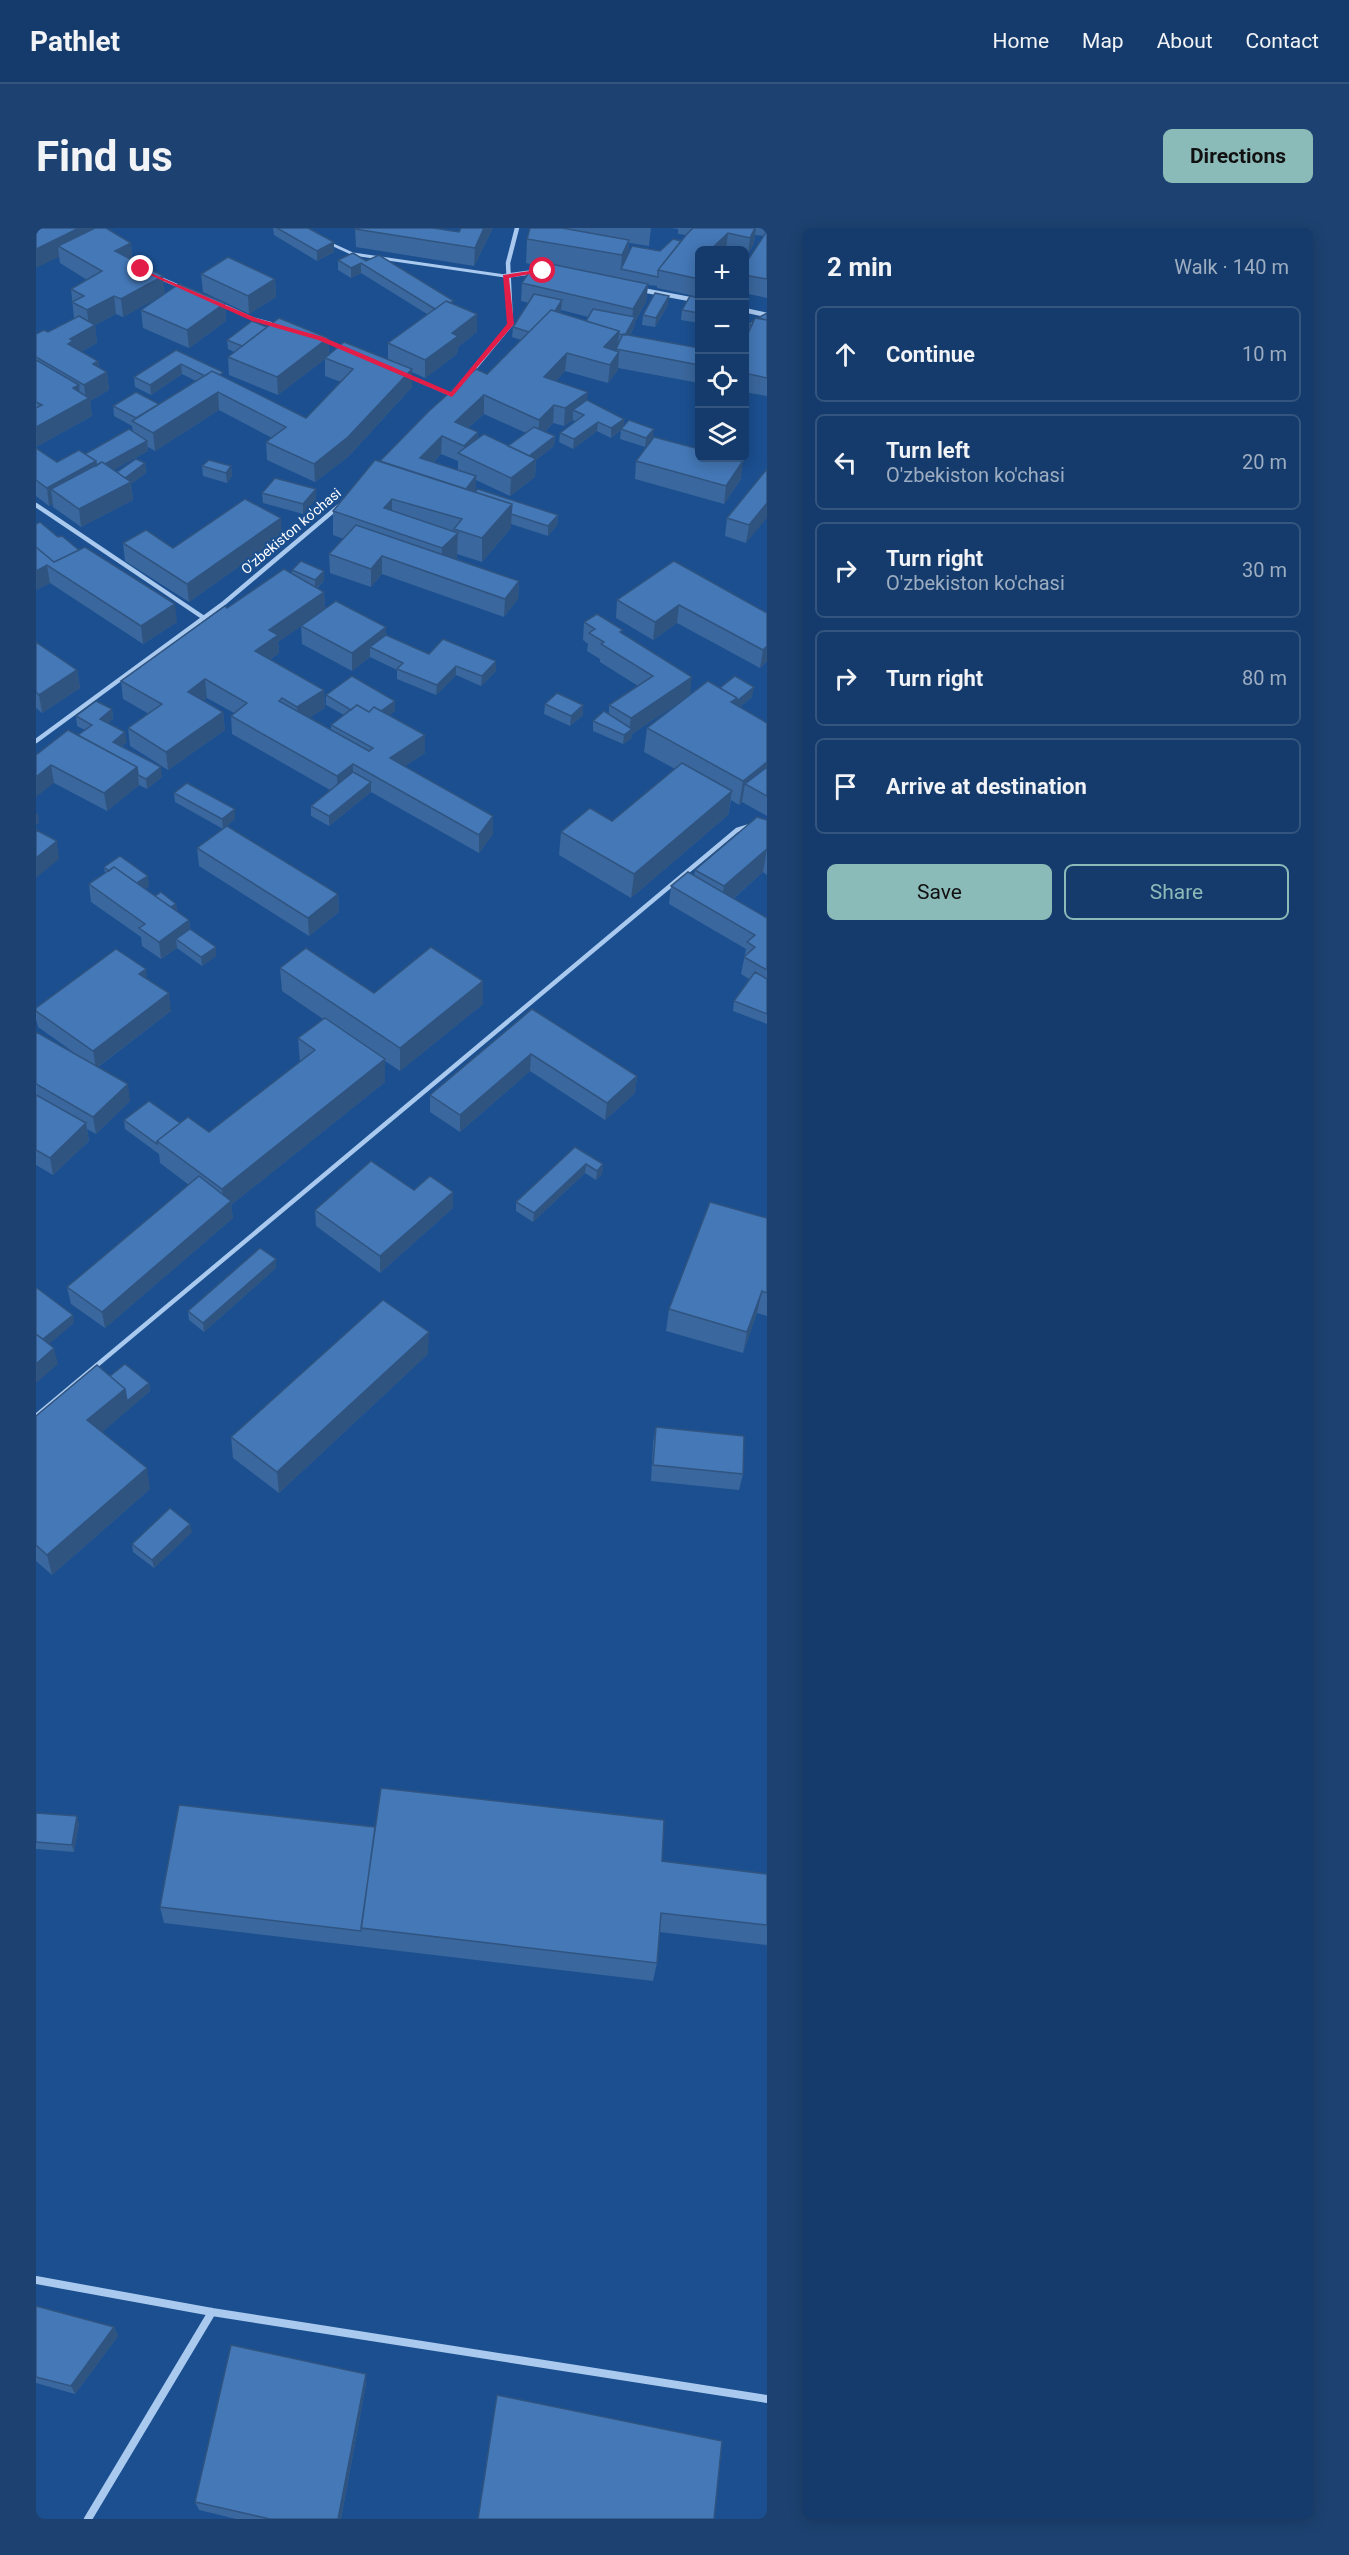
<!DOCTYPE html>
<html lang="en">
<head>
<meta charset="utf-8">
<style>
  body { margin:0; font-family:Roboto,sans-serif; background:#1d4271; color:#f1f3f6 }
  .controls { position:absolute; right:18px; top:18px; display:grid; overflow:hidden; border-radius:9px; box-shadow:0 3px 15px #0003 }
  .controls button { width:54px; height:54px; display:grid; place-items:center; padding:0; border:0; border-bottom:2px solid #33557e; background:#143b6b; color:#f1f3f6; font:30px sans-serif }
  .stop { position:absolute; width:18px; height:18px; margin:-14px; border:4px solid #e11d48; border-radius:50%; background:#fff }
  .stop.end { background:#e11d48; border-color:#fff; box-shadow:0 2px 6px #0008 }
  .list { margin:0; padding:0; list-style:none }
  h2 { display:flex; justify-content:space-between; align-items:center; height:78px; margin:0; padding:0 24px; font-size:26px }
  h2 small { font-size:20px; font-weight:400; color:#9dadc1 }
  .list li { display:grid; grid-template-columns:39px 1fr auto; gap:18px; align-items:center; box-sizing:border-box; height:96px; margin:0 12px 12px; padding:0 12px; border:2px solid #33557e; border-radius:9px }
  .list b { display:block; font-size:22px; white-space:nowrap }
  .list p { margin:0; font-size:20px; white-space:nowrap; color:#9dadc1 }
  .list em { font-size:20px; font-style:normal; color:#9dadc1 }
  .actions { display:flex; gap:12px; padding:18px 24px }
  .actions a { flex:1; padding:14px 0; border:2px solid #8bbbb9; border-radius:9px; text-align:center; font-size:21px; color:#8bbbb9 }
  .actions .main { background:#8bbbb9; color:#111 }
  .icon { flex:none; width:33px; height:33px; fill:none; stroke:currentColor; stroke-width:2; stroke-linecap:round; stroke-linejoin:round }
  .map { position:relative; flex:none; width:731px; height:2291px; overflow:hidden; border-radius:9px }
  header { display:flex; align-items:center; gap:36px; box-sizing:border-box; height:84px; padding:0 30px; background:#143b6b; border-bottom:2px solid #33557e }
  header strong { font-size:28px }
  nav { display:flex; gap:33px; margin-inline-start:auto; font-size:21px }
  .intro { display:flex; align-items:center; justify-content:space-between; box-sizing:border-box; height:144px; padding:0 36px }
  h1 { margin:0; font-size:42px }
  .button { padding:15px 27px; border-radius:9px; background:#8bbbb9; color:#111; font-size:21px; font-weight:700 }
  main { display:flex; gap:36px; padding:0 36px }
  aside { flex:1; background:#143b6b; border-radius:9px; box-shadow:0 3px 15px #0003 }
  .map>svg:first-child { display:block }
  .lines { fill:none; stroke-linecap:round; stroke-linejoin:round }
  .service-far1 { stroke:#a9c9ee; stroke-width:3 }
  .service { stroke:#a9c9ee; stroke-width:4.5 }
  .minor-far1 { stroke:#a9c9ee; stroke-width:4.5 }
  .minor { stroke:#a9c9ee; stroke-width:8 }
  .wall { fill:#3a679d; fill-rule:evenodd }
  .shaded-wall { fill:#305480 }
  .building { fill:#4478b7; stroke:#305480; stroke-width:1.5 }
  .route { fill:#e11d48 }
  .labels { text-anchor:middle; stroke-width:4.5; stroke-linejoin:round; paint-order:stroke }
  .far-street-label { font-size:14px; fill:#fff; stroke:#1b4f8f }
</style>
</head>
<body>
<header>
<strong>Pathlet</strong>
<nav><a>Home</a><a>Map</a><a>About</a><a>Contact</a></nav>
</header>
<div class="intro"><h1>Find us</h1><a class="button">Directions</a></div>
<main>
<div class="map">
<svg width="731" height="2291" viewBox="0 0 731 2291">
  <rect width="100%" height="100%" fill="#1b4f8f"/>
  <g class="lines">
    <path class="service-far1" d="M293,15L317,26L469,48
      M124,50L147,60
      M185,76L218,91L241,97
      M289,112L306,120
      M372,148L416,167"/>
    <path class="service" d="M0,1188L701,602L714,598"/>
    <path class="minor-far1" d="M469,48L498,44
      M606,62L664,73
      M708,82L731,87
      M427,154L475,96L472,35L481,0
      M0,277L168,390
      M0,513L188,375L303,278"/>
    <path class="minor" d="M0,2052L176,2084L731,2171
      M52,2291L176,2084"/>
  </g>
  <path class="wall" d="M0,0H56V1L95,15L96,32L129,66L189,75L190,93L153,120L107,100L105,82L126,67L87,89L80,86L59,97L61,115L45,124L62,133L63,139L71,144L73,162L54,173L56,188L0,219V106L12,104L38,90L35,61L51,52L24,35L23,29Z
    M237,0H272L298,24L281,33L238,7Z
    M457,0L438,38L320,19L319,1L423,4Z
    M494,0H615L613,18L593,15L592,27L624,23L645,13L650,7L642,6V1L634,0H731V70L708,65V38L728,8L719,7L718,15L712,27H708V22H663V69L621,60V58L612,57L610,74L599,94L598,99L594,107L663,120V155L582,140V142L572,155L529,143L520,153L551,172L588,198L617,210L705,251L688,276L599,251L600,233L616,212L609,219L584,211L585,202L575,210L561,203L537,221L523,214L524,205L539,193L537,192L528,198L517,195L509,204L519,208L518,218L500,232L499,249L474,268L440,252V263L522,287L521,297L512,308L475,296V300L446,334L421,326V329L419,331L483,353L482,371L468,389L346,346L335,359L294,345L293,326L308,311L297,307V283L344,233L451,146L485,112L476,109L477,99L493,75L485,73L486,55L498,37L490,35L491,11ZM525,82L552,89L550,93L524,84ZM448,186L490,205L472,218L442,211L432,200ZM405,226L422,233V242L397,235Z
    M302,32L330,33L418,77L441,104L422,119L421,126L389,150L376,144V159L313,228L279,254L231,232L230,214L236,210L183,182L119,223L112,219V223L77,242L81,244L109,235L110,245L95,256L97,272L45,299L17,279V276L13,278L0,268V220L21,234L49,226L97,204L96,198L78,188L77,178L123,176L160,153L146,146L115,167L99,159L98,149L140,122L187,149L270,190L305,154L289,148V131L242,167L193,147L192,129L198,124L192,121L191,112L231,99L292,110L293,127L352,131V115L391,86L325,45L315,50L302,42Z
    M165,46L239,51L240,69L213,86L167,64Z
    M663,70V95L645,92L646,82Z
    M632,77L619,99L606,97L607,87Z
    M731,85V168L708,164V114L712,107L710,106L711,97Z
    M166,238H195L196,248L191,255L167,248Z
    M731,241L710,315L689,308L691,290Z
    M226,265L280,271L267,286L227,275Z
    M246,308L153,374L89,333L87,315L137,320Z
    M22,309L43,322L141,394L107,416L14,355L0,362Z
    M256,342L288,343V353L281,360L288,364L289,381L350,399V407L393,426L460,433V443L445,458L420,447L400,467L361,451V442L334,429L316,443L266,416L265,398L268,396L242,414L243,425L234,432L288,462L289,480L273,490L295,503V497L308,487L290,477V467L359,473V483L353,487L389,525L369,538L457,606L443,625L335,564L293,598L275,588V578L294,562L196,506L195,488L198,485L171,470L167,472L187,484L189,502L132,542L94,518L92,500L113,486L87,471L85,453L191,380L256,345Z
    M581,372L731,385V433L724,440L641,395L617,412L580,390Z
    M548,394L587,406L654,467L596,506L595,511L587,516L557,503V493L573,486V477L602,458L564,434V431L551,423L552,416L547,412Z
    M0,414L41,442L44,460L6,485L0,480Z
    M684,460L716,469L704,479L731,495V588L706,574L703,577L695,572L692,587L595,670L523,627L525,604L576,593L639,541L608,524L611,500Z
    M509,476L547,477V487L534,498L508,486Z
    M76,481L77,491L72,495L91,514L86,518L126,549L111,561L103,557L71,583L18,555L0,527L42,507L49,502L41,498L40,488Z
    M138,565L199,581V591L187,601L139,574Z
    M731,592V647L727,644L697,671L731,690V796L697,783L698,773L713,751L705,746L710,721L633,676L635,658L658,648L659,642Z
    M161,620L302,666L303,684L273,708L163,638Z
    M68,639L113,658L109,661L119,668L140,676L141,684L153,692L154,701L180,728L166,738L141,720L125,731L106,718L105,709L55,674L53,656L69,645Z
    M244,740L338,765L447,753V776L364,843L349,833V854L195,977L197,990L69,1100L35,1076L31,1059L153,957L124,935L123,926L89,901L88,892L144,895L173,904L264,834L262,810L287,791L246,763Z
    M111,751L135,783L62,839L94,873L60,906L51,901L53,913L17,947L0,937V804L40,826L2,799L0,791V780Z
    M496,781L601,848L599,865L569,892L494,843L424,904L394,884V867Z
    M539,919L567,936L566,946L560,952L549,945L497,994L480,983V974Z
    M378,962L417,980L344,1045L280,998L279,982Z
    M731,990V1088L721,1085L707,1125L630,1103L633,1081Z
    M240,1031V1040L168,1104L153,1092L152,1083Z
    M392,1126L243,1265L197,1230L195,1209Z
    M74,1148L113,1155L114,1163L66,1204L114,1261L16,1347L0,1333V1188Z
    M620,1199L707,1246L703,1262L615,1253L617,1215Z
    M156,1304L118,1340L97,1324L96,1316Z
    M0,1585L43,1595L38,1624L0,1621Z
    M626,1633L731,1646V1717L623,1704L621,1735L617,1753L128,1695L124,1679Z
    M0,2078L78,2099L82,2108L39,2166L0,2155Z
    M330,2156L305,2291H200L163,2282L159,2274Z"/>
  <path class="shaded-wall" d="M43,0H56L58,12L22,18L23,29L0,40V21Z
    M448,0H457L438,38L439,20Z
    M719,0H720L718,15L712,27L714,10Z
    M692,5L690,22H674Z
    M593,12L591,36L585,41L586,27Z
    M298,14V24L281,33V23Z
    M95,15L96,33L79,23Z
    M325,35V45L315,50V40Z
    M127,48L129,66L87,89L85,71Z
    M239,51L240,69L213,86L212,68Z
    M612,56L610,74L599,94L598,99L588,117L589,107L596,94L597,81Z
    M78,68L80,86L59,97L61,115L39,127L32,116L34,111L53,100L51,82Z
    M633,68L632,77L619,99L620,90Z
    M526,72L525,82L514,100L499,115Z
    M189,75L190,93L153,120L151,102Z
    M441,86V104L422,119L421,126L389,150V132L416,105Z
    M583,103L582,121H580L579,124L568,119Z
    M292,110L293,128L242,167L241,149Z
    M583,124L582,142L572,155L574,137Z
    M531,125L529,143L507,167L508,149Z
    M62,133L64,148L71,144L73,162L54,173L56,188L0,219V199L37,160L43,157L45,174L50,172L48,157L57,136Z
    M145,136L146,146L115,167L114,157Z
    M376,141V159L313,228L279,254L278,236Z
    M182,164L183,182L119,223L117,205Z
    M552,164L550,182H537V192L528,198L529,180Z
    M448,167V186L418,212L419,194Z
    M518,177L517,195L502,211L503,192Z
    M588,191V200L585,201V202L575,210V200Z
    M562,194L561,203L537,221L538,211Z
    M618,201L617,211L609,219L610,210Z
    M442,204V222L428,227V218Z
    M406,208L405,226L384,249V230Z
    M519,208L518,218L500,232L499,249L474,268L475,250L487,233Z
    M111,213L112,223L62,251L61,241Z
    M60,233L62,251L15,261L17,276L13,278L11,260Z
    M707,233L705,251L688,276L690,258Z
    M109,235L110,245L95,256L97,272L45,299L43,281Z
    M195,238L196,248L191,255L190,245Z
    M440,248V266L426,265Z
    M280,261V271L267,286V276Z
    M356,271V295L348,280Z
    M731,275V290L710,315L713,297Z
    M476,276L475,300L446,334V310Z
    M522,287L521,297L512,308V298Z
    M245,290L246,308L153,374L151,356Z
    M422,305L421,329L405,345L406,320Z
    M346,328V346L335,359V341Z
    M11,337L14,355L0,362V343Z
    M288,343V353L279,361V352Z
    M483,353L482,371L468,389L469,371Z
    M288,364L289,382L242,414L243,425L220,442L219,423L233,402Z
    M139,376L141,394L107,416L105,398Z
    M643,377L641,395L617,412L619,394Z
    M350,399V417L334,419V429L316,443V425Z
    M731,418V433L724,440L727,422Z
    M460,433V443L445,458L446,448Z
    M420,438V447L400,467L401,457Z
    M41,442L44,460L6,485L3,467Z
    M656,449L654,467L596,506L595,511L587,516L588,507L593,503L595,490Z
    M169,451L171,470L154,482L152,464Z
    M718,459L716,469L699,483L695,474Z
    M288,462L289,480L262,497L261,479Z
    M359,473V483L333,502V492Z
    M547,477V487L534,498L535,488Z
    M76,481L77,491L65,501L64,491Z
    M187,484L189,502L132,542L130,524Z
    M89,504L91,514L79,524L77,514Z
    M389,507V525L354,548V530Z
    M731,534V554L709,556L706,574L703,577L707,553Z
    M317,536V554L302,566L301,548Z
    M15,537L18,555L0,569V549Z
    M101,539L103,557L71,583L68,565Z
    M125,539L126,549L111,561L110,551Z
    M335,554V564L293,598V588Z
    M696,563L692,587L595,670L598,646Z
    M199,581V591L187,601L186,591Z
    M2,585L3,595L0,597V586Z
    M457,588V606L443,625V607Z
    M21,613L23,631L0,650V630Z
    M731,621L727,644L684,682L688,658Z
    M112,648L113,658L97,669L96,659Z
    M302,666L303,684L273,708L272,690Z
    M140,676L141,685L130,683Z
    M153,692L155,710L140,711L141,720L125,731L123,714Z
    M180,719V728L166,738L165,729Z
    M110,741L112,758L103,746Z
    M447,753V776L364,843V820Z
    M133,765L135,783L60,840L57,823Z
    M495,826L494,843L424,904V887Z
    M349,831V854L195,977L197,990L69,1100L66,1084L188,979L186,961Z
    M601,848L599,865L569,892L571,875Z
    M92,856L94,873L60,906L57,889Z
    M50,895L53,913L17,947L14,930Z
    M550,936L549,945L497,994L498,985Z
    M567,936L566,946L560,952L561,943Z
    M417,964V980L344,1045V1028Z
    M240,1031V1040L168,1104L167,1095Z
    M726,1063L721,1085L707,1125L711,1104Z
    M37,1087L38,1095L5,1123L3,1114Z
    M393,1104L392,1126L243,1265L241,1244Z
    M18,1120L22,1136L0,1155V1136Z
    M113,1155L114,1163L56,1213L51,1192L89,1161Z
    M111,1240L114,1261L16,1347L11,1327Z
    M154,1296L156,1304L118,1340L116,1332Z
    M41,1588L43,1595L38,1624L36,1617Z
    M78,2099L82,2108L39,2166L35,2158Z
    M330,2146V2156L305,2291H302Z"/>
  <path class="building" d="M0,0H43L0,21Z
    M59,0H70L95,15L79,23L127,48L85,71L78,68L51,82L36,74L48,68L35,61L66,43L22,18Z
    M241,0H272L298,14L281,23Z
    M320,0H397L423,4L425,0H448L439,20L319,1Z
    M494,0H526L593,12L586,27L491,11Z
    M657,0H719L714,10L692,5L674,22H663V51L622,42L651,6Z
    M731,3V51L708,47V38Z
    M637,11L645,13L622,42V49L585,41L596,18L624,23Z
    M317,25L330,33L343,27L418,73L414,75L410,73L399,81L325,35L315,40L302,32Z
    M192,29L239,51L212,68L165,46Z
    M500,33L612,56L597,81L486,55Z
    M143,56L189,75L151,102L105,82Z
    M619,65L633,68L620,90L607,87Z
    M498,66L526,72L519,83L515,82L493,104L477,99Z
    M654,68L663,70V85L646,82Z
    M410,73L441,86L416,105L422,108L389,132L352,115Z
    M557,81L599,89L589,107H587L583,106V103L550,93Z
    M515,82L583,103L568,119L583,124L574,137L531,125L508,149L552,164L529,180L518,177L503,192L448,167L419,194L442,204L428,218L406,208L384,230L440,248L430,261L344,233L393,183L440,141L451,146Z
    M731,85V92L722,90Z
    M43,88L59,97L34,111L37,113L32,116L62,133L57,136L71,144L48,157L0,129V106L8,102L12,104Z
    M243,90L292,110L241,149L192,129Z
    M719,90L731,92V150L708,145V114Z
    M718,92L716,97H711Z
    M216,93L231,99L206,118L191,112Z
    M587,106L663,120V137L580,121Z
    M308,114L376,141L312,209L278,236L230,214L250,199L182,164L117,205L96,193L176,143L270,190L317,141L289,130Z
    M140,122L187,144L184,147L176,143L169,148L145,136L114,157L98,149Z
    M0,132L43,157L37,160L53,170L0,199V180L6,177L0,174Z
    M100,164L123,176L100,190L77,178Z
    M551,172L588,191L575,200L562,194L538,211L524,205L548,187L537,182Z
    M593,192L618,201L610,210L585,201Z
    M498,199L519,208L493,228L472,218Z
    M93,201L111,213L69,236L66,234L60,238V233L49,226Z
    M448,206L500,231L475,250L422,225Z
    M618,209L663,221V230H693L707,233L690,258L600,233Z
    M0,220L21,234L43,222L60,233L11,260L0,252Z
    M100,231L109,235L89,250L81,244Z
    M173,232L195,238L190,245L166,238Z
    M339,232L476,276L446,310L418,301L426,291L356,271L348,280L422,305L406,320L297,283Z
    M66,234L95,254L43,281L15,261Z
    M731,241V275L713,297L691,290Z
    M239,250L280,261L267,276L226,265Z
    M442,261L522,287L512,298L475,286L476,276L439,264Z
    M209,271L245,290L151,356L87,315L110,302L137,320Z
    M4,294L22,309L26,308L43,322L18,334L0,319V296Z
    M320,297L483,353L469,371L346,328L335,341L293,326Z
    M0,319L18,334L49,319L139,376L105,398L11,337L0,343Z
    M265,333L288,343L279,352L256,342Z
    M638,333L731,385V418L727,422L643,377L619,394L581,372Z
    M248,341L288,364L233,402L242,407L219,423L288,462L261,479L246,470L243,473L333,523L337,520L295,497L321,477L333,484L338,479L389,507L354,530L457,588L443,607L317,536L301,548L195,488L211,475L169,451L152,464L187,484L130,524L92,500L126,476L85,453L189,378L191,380Z
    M300,373L350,399L316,425L265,398Z
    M561,386L587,402L584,404L656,449L595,490L573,477L617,448L565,416L568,414L553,405L559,401L548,394Z
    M350,407L393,426L407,411L460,433L446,448L420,438L401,457L361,441L367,435L334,419Z
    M0,414L41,442L3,467L0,464Z
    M316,448L359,473L345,483L338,479L333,484L321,477L315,482L290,467Z
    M699,448L718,459L701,473V470L684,460Z
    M672,453L701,470L695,474L731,495V534L707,553L611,500Z
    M521,465L547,477L535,488L509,476Z
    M60,473L76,481L64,491L89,504L77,514L125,539L110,551L102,547L101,539L42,507L56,497L40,488Z
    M568,483L596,501L588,507L557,493Z
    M32,502L101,539L68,565L15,537L0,549V527Z
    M646,535L696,563L598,646L525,604L554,580L576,593Z
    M731,539V568L709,556Z
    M317,544L335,554L293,588L275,578Z
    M151,555L199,581L186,591L138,565Z
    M721,589L731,592V621L688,658L659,642Z
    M191,598L302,666L272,690L161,620Z
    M0,602L21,613L0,630Z
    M84,628L112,648L101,655L78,639L73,643L68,639Z
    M78,639L153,692L123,714L103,700L109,696L53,656Z
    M652,644L731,690V742L708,729L719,719L711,714L719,707L635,658Z
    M125,664L140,676L135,679L119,668Z
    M154,701L180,719L165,729L140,711Z
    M395,719L447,753L364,820L244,740L270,720L338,765Z
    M80,721L110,741L103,746L133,765L57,823L0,783V780Z
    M719,744L731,751V786L698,773Z
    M496,781L601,848L571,875L495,826L424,887L394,867Z
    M289,790L349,831L186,961L121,913L152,889L173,904L279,822L262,810Z
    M0,804L92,856L57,889L0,856Z
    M0,867L50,895L14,930L0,922Z
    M113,873L144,895L121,913V916L88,892Z
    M539,919L567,936L561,943L550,936L498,985L480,974Z
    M335,933L378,962L394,948L417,964L344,1028L279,982Z
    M163,948L195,973L66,1084L31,1059Z
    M674,974L731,990V1065L726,1063L711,1104L633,1081Z
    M224,1020L240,1031L167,1095L152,1083Z
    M1,1060L37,1087L7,1111L0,1106V1061Z
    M347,1072L393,1104L241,1244L195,1209Z
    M0,1106L18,1120L0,1136Z
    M89,1136L113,1155L91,1173L89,1161L74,1148Z
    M61,1137L89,1161L51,1192L111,1240L11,1327L0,1317V1188Z
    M620,1199L708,1208L707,1246L617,1237Z
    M134,1280L154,1296L116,1332L96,1316Z
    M345,1560L628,1592L626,1633L731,1646V1697L625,1685L621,1735L325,1700Z
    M143,1577L339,1599L325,1703L124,1679Z
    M0,1585L41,1588L36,1617L0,1614Z
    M0,2078L78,2099L35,2158L0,2149Z
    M195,2117L330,2146L302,2291H234L159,2274Z
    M461,2167L686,2213L678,2291H442Z"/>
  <path class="route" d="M103,40L220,90L287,109L415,164L471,96L467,47L507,41L510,43L473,50L478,96L416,169L282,112L216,93L103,42Z"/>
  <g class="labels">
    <g class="far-street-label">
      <text transform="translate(255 303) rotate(-40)" y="5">O'zbekiston ko'chasi</text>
    </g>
  </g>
</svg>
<div class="controls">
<button>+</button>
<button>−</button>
<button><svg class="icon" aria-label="locate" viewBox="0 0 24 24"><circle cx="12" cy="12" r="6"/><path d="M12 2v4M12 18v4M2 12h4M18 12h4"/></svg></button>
<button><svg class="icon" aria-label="layers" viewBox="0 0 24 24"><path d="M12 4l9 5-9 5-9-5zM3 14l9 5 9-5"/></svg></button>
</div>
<div class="stop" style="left:507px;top:43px"></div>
<div class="stop end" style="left:105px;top:41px"></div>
</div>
<aside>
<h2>2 min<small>Walk · 140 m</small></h2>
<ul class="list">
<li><svg class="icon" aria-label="ahead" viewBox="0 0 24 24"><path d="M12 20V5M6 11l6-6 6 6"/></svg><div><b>Continue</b></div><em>10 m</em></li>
<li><svg class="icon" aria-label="left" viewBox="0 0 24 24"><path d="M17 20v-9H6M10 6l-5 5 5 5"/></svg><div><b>Turn left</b><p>O'zbekiston ko'chasi</p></div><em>20 m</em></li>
<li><svg class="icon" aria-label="right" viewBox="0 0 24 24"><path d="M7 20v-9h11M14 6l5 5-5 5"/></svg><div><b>Turn right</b><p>O'zbekiston ko'chasi</p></div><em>30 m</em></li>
<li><svg class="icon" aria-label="right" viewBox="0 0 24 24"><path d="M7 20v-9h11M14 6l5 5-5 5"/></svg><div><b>Turn right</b></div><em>80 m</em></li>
<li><svg class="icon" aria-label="arrive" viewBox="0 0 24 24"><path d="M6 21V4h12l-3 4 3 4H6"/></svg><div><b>Arrive at destination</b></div></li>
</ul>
<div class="actions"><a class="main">Save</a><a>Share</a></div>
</aside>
</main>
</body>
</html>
